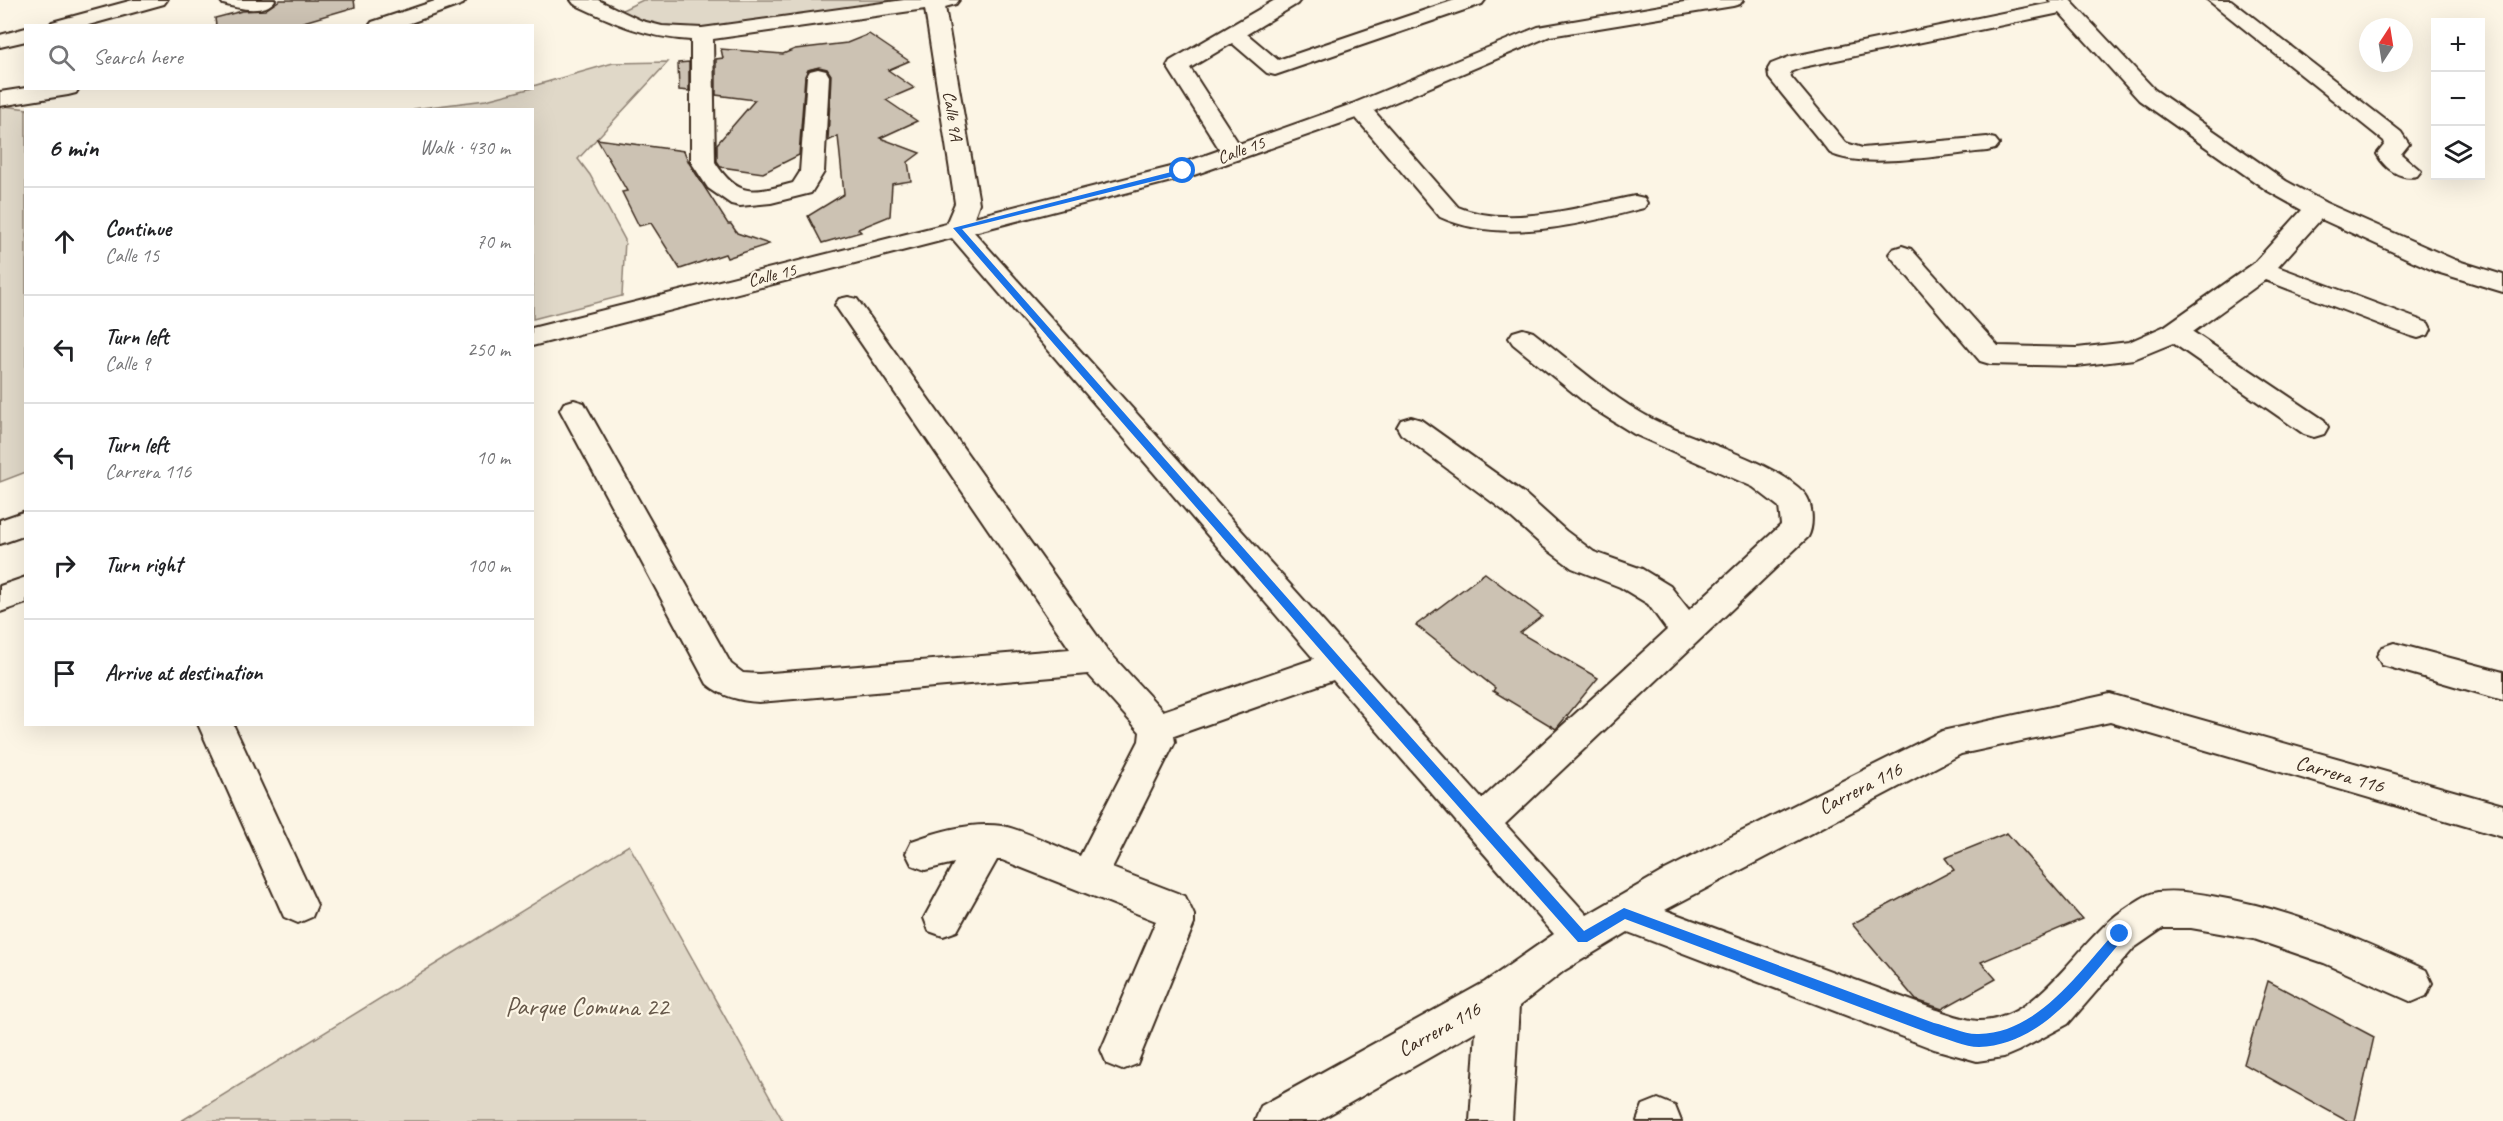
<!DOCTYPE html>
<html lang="en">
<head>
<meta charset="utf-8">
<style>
  body { margin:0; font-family:Caveat,sans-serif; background:#f6f6f6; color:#202124 }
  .controls { position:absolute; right:18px; top:18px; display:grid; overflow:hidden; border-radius:0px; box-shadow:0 6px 24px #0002 }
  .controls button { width:54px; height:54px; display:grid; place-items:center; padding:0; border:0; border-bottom:2px solid #e0e0e0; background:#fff; color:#202124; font:30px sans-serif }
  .compass { position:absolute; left:2359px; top:18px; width:54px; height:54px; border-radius:50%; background:#fff; box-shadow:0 6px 24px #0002; rotate:12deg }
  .stop { position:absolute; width:18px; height:18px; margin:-14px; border:4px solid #1a73e8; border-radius:50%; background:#fff }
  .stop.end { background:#1a73e8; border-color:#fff; box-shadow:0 2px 6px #0008 }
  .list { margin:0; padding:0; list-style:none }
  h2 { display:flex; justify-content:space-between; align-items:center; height:78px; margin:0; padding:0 24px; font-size:26px }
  h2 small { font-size:20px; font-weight:400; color:#757577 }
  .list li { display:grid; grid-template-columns:39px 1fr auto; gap:18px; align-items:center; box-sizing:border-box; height:108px; padding:0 24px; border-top:2px solid #e0e0e0 }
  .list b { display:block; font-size:22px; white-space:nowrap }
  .list p { margin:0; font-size:20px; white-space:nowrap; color:#757577 }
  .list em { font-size:20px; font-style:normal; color:#757577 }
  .icon { flex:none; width:33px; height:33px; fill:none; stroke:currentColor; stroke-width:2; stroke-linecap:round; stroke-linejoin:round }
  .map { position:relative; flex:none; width:2503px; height:1121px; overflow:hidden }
  .search { position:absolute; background:#fff; box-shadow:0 6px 24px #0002; left:24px; top:24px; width:510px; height:66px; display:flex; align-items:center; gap:15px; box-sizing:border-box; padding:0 21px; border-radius:0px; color:#757577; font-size:22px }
  .panel { position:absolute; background:#fff; box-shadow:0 6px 24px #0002; left:24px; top:108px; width:510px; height:618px; border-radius:0px }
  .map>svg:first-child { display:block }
  .green { fill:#e0d8c8; stroke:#8e8173; stroke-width:1.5 }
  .building { fill:#ccc2b3; stroke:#3b2a1e; stroke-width:1.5 }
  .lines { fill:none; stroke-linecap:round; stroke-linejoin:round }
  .minor-casing { stroke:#3b2a1e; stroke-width:4 }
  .minor { fill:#fcf5e5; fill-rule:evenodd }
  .route { fill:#1a73e8 }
  .labels { text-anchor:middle; stroke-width:4.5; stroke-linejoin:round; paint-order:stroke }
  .far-street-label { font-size:18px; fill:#3b2a1e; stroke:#fcf5e5 }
  .street-label { font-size:21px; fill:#3b2a1e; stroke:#fcf5e5 }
  .near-park-label { font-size:26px; fill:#645648; stroke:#fcf5e5 }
</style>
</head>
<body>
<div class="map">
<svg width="2503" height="1121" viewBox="0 0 2503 1121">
  <rect width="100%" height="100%" fill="#fcf5e5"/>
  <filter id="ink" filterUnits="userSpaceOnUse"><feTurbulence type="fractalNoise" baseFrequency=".0167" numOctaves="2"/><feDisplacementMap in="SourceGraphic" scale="12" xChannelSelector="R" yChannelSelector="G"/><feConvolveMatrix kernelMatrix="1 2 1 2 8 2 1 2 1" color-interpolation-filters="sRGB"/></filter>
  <g filter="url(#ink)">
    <path class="green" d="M643,0H949L702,34L662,32L612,15Z
      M668,62L578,159L590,175L625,240L622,296L533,319L532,110L413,109L486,100L532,88L533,86L613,63Z
      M4,106L28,109L26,110V472L0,482V107Z
      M629,845L783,1121H181Z"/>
    <path class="building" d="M280,0H354L355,7L290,26H216L215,18L242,11L265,10Z
      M869,34L909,61L888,70L914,88L886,100L917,121L880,138L920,153L908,162L911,181L892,184L890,216L858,229L861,232L822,243L808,216L844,194L838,136L828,141L831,75L827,69L819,67L808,70L805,76L799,155L763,173L721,167L717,161V144L755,100L716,95V59L723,58L721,49L783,54L795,49L847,43Z
      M689,62V91L679,90L678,63Z
      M597,139L684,151L689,163L728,224H731L737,233L769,244L727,258L725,254L680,269L651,223L639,226L622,192L627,191Z
      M1485,573L1542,616L1520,633L1598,678L1556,729L1493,691L1495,688L1416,625Z
      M2007,833L2082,919L1981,962L1996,979L1942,1009L1916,1000L1852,924L1954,870L1945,858Z
      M2268,981L2374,1037L2355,1121H2347L2244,1064Z"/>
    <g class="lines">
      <g class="minor-casing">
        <path id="minor" d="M133,0H167L164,4L85,26H49L52,22Z
          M220,0H275C265,15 237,8 223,4Z
          M438,0H466L463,4L402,26H369L372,22Z
          M571,0H598L642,21L662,26L702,28L904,0H959L956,4L945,7L979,203L974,217L1175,166L1220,150L1167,66L1170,61L1275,0H1300L1297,4L1247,34L1278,60L1455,0H1485L1482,4L1275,75L1267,73L1232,43L1190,68L1239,144L1352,104L1538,27L1696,0H1743L1740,4L1733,6L1550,36L1374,111L1458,207C1508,229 1583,206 1635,196L1644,198L1647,203L1644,208C1582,224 1501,245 1440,217L1356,118L1191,176L974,232L1482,799L1667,630L1648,604L1620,587L1572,568L1544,547L1504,511L1401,434L1397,427L1401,420L1411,417L1421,420L1526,495L1566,531L1594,552L1642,569L1670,586L1689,610L1781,525L1779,507L1753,487L1634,434L1592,408L1513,344L1509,338L1513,332L1523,329L1533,332C1572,362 1610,397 1654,420C1695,441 1775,461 1805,494C1813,504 1814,526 1808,537L1505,824L1587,915L1665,870L1942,731L2110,694L2503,805V837L2110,722L1961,754L1665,910L1934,1009C1947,1013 1964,1020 1978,1021C2039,1022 2077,942 2122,911C2133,904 2145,894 2158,892C2177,890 2198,893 2217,897C2291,909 2358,939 2426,970L2432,983L2426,996L2412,1002L2324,963L2254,939L2191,928H2163L2134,948L2068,1024L2018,1051L2004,1057L1977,1061L1934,1049L1628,932L1565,970L1519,1006L1512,1121H1470L1476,1031L1318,1121H1255L1261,1106L1485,982L1554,934L1333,680L1174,736L1175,742L1112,868L1185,896L1194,915V924L1137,1064L1122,1070L1107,1064L1101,1050L1156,921L1002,860H997L957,931L943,936L929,931L924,918L954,863L925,870L912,865L906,853L912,841C939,831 973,822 1002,826C1021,829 1060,848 1080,856L1139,741L1140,732L1088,674L759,702C740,701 721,696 707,684L560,410L564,403L574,400L584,403L731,664L743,673L759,674L1070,649L835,305L839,299L848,297L857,299L1108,651L1163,711L1314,659L952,238L532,346V328L946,224L955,203L925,9L713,39L715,162C738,199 755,193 793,183L800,172L807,76L810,71L818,69L826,71L829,76L824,172L811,193L771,203L740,206L731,204L708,188L691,162V40C643,37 617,24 574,4Z
          M2049,0H2070L2155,90L2286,181L2326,203L2455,260L2503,275V292L2437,272L2321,219L2278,267L2428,323L2431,329L2428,335L2418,338L2408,335L2265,280L2193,332L2324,420L2328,427L2324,434L2314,437L2304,434L2173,343L2134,359L2077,366L1990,364L1980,361L1893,259L1889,254L1893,249L1902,246L1911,249L1998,346L2077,348L2129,342L2165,326L2253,264L2302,210L2268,191L2139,100L2060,13L1803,67L1790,72L1791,77L1846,143L1862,148L1987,137L1995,139L1999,144L1995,149L1987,151C1949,154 1860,170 1830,153L1769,78L1768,69L1771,64L1789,57L2051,3Z
          M2208,0H2231L2401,132L2409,144L2401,154L2421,171L2417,176C2401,180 2385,169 2377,154L2385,144L2384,141Z
          M26,28V41L0,47V35Z
          M26,88H79L76,93L68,95L0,106V92Z
          M26,511V535L0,544V520Z
          M26,577V603L0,612V586Z
          M2394,643L2503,672V700L2382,665L2377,656L2382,647Z
          M198,724H233L317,905L312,917L298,923L284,917Z
          M1658,1099L1675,1106L1681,1121H1637L1643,1105Z"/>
      </g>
      <use href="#minor" class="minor"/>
    </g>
  </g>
  <path class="route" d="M1183,169L1186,173L962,229L1343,661L1584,931L1624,908L1934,1023C1948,1026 1965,1035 1979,1034C2038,1033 2080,971 2116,931H2124V938C2086,982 2043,1045 1979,1047C1965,1047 1948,1039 1934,1035L1625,919L1587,942H1578L1335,667L953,228Z"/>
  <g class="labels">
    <g class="far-street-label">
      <text transform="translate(953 116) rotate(81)" y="6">Calle 9A</text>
      <text transform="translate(1241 150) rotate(-20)" y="6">Calle 15</text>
      <text transform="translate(772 275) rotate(-14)" y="6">Calle 15</text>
    </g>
    <g class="street-label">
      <text transform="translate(2340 774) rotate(16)" y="7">Carrera 116</text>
      <text transform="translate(1860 788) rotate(-27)" y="7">Carrera 116</text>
      <text transform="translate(1439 1029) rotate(-29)" y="7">Carrera 116</text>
    </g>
    <g class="near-park-label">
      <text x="587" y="1015">Parque Comuna 22</text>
    </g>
  </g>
</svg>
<div class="controls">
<button>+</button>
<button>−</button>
<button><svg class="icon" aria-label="layers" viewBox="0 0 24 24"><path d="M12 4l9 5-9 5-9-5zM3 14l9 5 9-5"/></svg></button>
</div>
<svg class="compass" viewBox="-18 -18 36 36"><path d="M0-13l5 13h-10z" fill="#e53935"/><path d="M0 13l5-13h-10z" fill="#757577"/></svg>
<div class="stop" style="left:1183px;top:171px"></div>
<div class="stop end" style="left:2120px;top:934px"></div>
<div class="search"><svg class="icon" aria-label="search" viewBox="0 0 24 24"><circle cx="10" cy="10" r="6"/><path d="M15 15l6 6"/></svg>Search here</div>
<section class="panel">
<h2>6 min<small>Walk · 430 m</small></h2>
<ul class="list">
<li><svg class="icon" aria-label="ahead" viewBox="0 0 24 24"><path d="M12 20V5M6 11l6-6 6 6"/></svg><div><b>Continue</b><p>Calle 15</p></div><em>70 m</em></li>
<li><svg class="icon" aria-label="left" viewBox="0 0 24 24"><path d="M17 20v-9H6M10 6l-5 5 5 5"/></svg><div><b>Turn left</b><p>Calle 9</p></div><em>250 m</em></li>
<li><svg class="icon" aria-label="left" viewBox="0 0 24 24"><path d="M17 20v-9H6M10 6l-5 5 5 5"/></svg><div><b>Turn left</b><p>Carrera 116</p></div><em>10 m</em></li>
<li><svg class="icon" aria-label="right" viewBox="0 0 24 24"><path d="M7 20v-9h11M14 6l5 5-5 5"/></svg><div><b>Turn right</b></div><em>100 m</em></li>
<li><svg class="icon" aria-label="arrive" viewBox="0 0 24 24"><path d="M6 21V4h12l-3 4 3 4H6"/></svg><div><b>Arrive at destination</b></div></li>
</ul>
</section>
</div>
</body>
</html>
